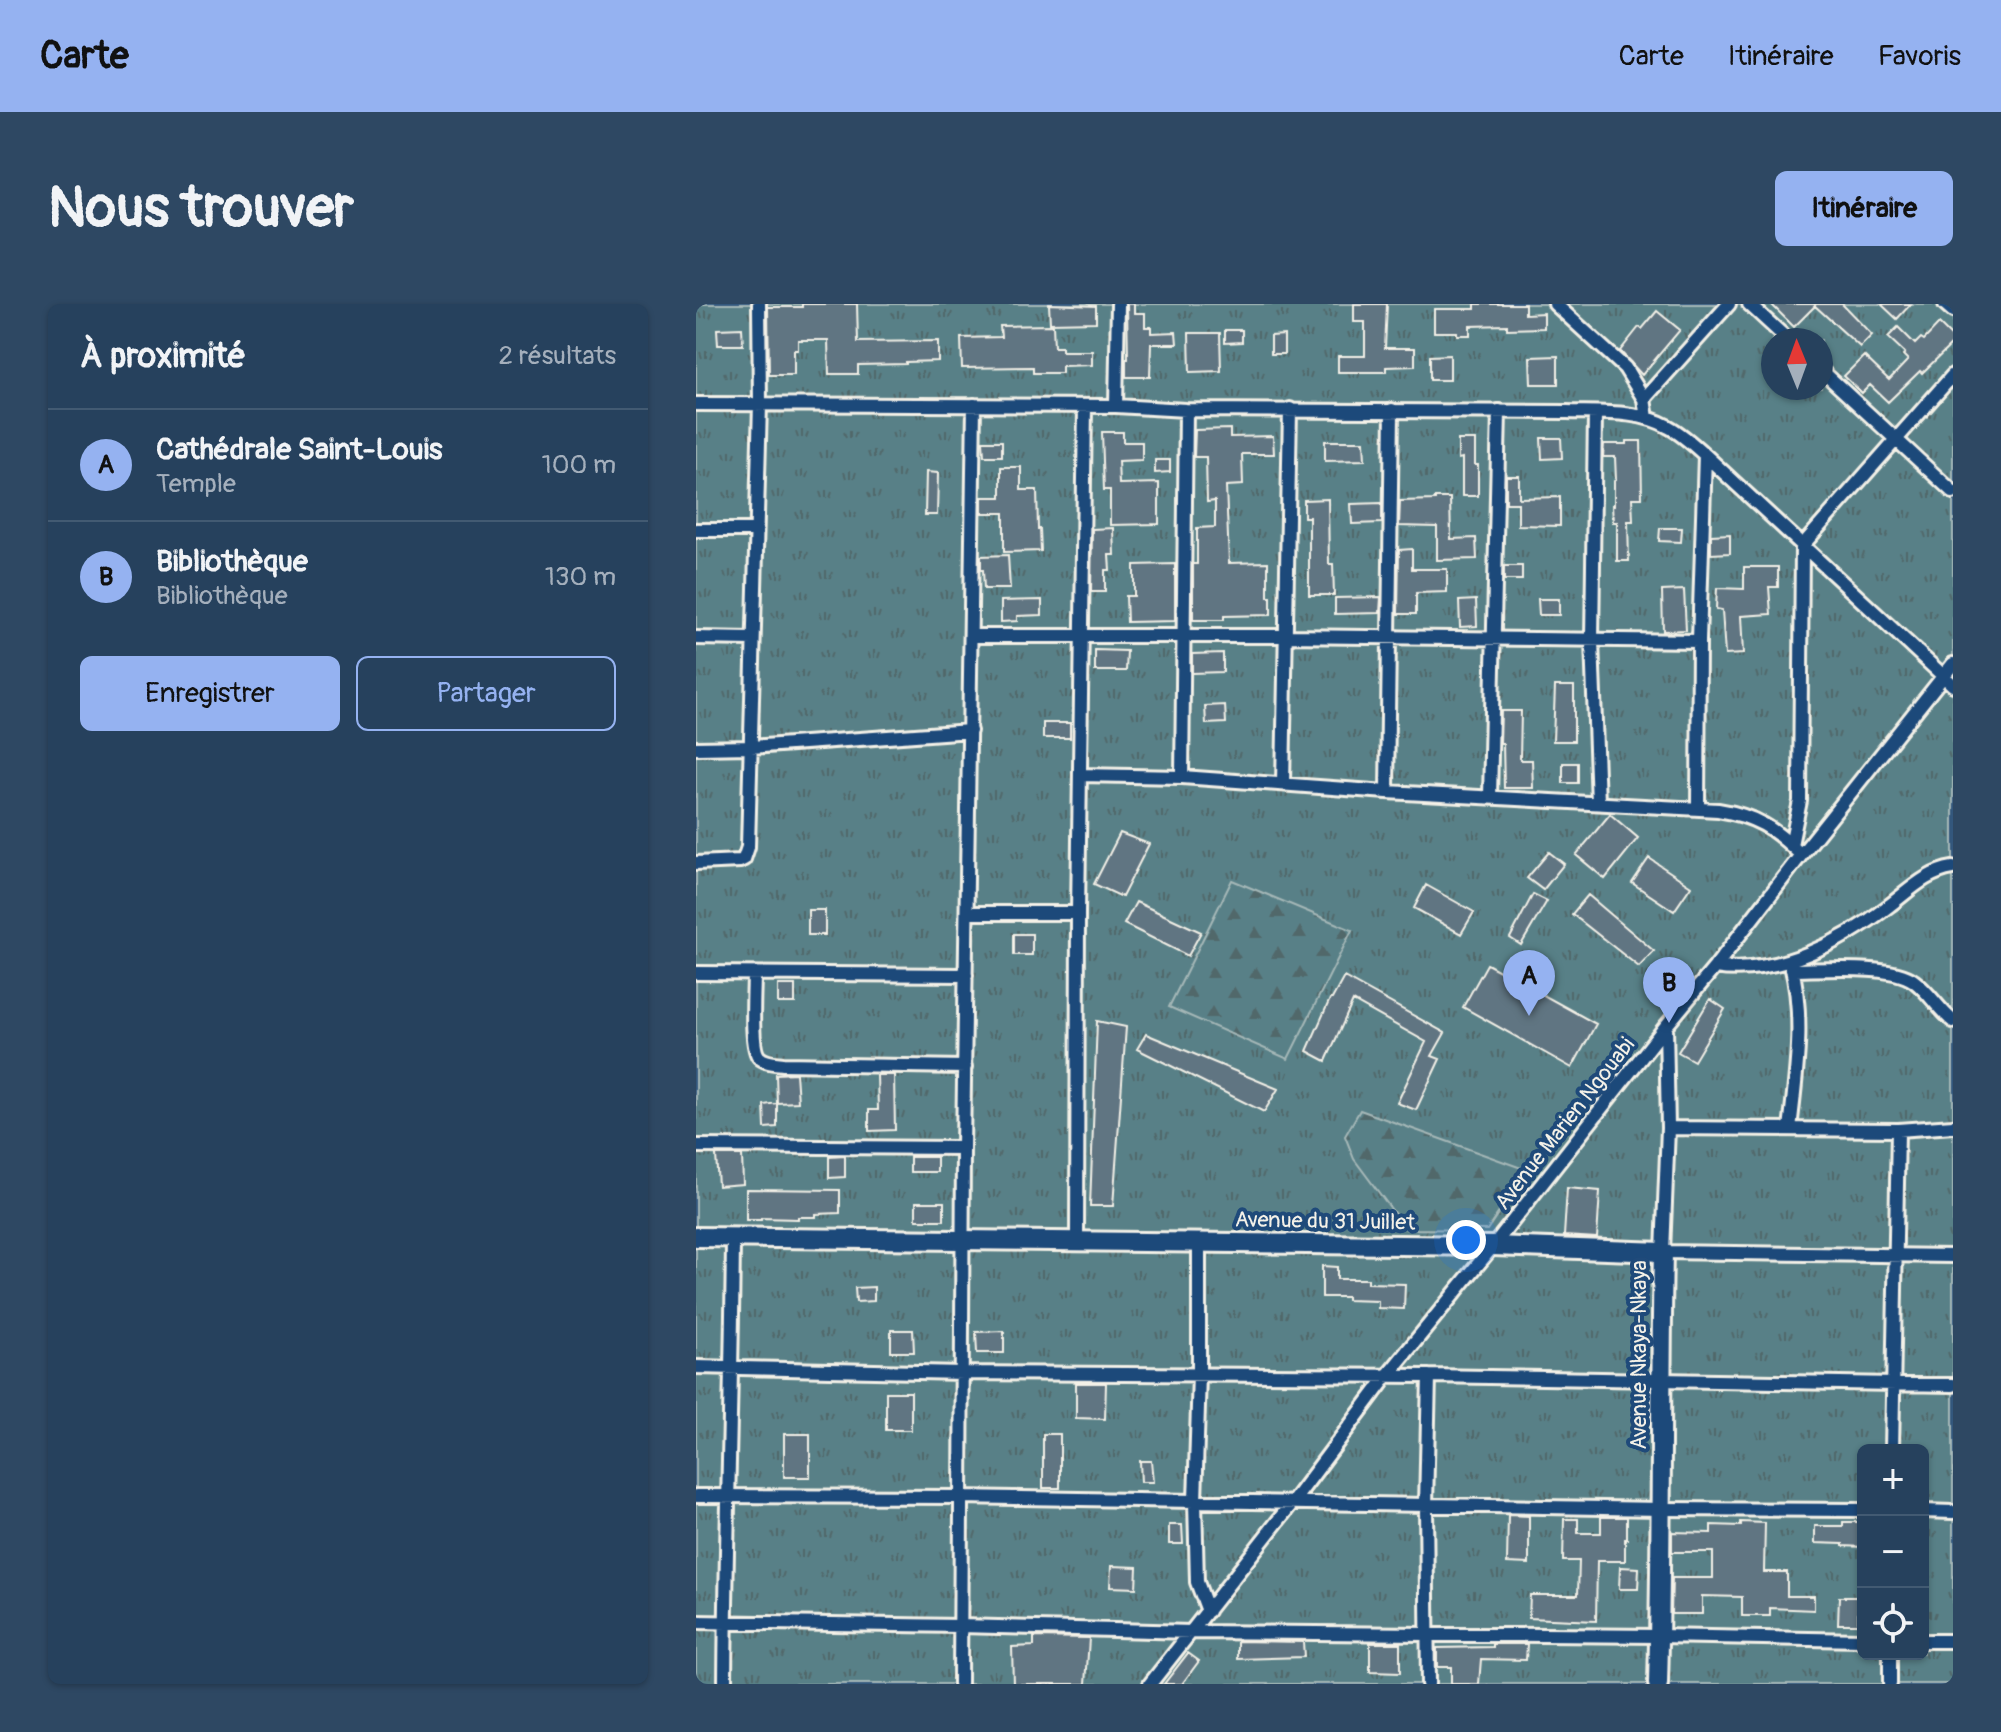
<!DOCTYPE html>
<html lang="fr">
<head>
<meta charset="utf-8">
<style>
  body { margin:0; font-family:Pangolin,sans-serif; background:#2e4863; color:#f1f3f6 }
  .controls { position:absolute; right:24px; bottom:24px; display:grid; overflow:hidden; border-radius:12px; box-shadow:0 2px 6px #0004 }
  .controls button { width:72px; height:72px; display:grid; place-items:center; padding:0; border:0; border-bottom:2px solid #425a72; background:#26415d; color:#f1f3f6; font:40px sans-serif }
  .compass { position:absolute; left:1065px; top:24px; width:72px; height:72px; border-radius:50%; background:#26415d; box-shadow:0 2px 6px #0004; rotate:359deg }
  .you { position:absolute; left:770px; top:936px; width:28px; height:28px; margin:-20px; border:6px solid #fff; border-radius:50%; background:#1a73e8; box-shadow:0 0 0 12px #1a73e833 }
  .badge { display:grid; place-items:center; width:52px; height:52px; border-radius:50%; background:#95b2f1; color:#111; font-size:26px; font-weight:700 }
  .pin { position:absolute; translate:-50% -66px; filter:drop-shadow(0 2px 4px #0008) }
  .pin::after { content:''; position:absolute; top:42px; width:28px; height:24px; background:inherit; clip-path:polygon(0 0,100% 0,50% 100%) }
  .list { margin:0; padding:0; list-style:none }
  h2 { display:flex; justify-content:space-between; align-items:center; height:104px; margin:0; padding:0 32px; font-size:34px }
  h2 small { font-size:26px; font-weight:400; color:#a4afbc }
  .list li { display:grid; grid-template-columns:52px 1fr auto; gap:24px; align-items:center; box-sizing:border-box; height:112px; padding:0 32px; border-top:2px solid #425a72 }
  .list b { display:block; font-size:30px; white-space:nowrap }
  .list p { margin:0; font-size:26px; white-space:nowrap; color:#a4afbc }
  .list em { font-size:26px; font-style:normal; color:#a4afbc }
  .actions { display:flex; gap:16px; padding:24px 32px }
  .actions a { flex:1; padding:18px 0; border:2px solid #95b2f1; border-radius:12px; text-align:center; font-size:28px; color:#95b2f1 }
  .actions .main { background:#95b2f1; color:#111 }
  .icon { flex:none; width:44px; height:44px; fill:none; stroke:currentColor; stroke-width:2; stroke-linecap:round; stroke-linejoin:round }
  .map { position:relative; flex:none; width:1257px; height:1380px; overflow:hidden; border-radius:12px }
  header { display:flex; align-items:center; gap:48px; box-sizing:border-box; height:112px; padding:0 40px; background:#95b2f1; color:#111 }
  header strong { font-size:38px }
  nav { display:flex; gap:44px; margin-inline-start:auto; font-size:28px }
  .intro { display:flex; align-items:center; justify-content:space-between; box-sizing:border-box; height:192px; padding:0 48px }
  h1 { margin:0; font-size:56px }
  .button { padding:20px 36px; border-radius:12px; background:#95b2f1; color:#111; font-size:28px; font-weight:700 }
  main { display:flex; gap:48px; padding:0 48px }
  aside { flex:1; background:#26415d; border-radius:12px; box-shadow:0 2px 6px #0004 }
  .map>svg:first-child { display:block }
  .grass { fill:url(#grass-tufts); stroke:#a6b8b8; stroke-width:2; fill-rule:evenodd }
  .forest { fill:url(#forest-firs); stroke:#a6b8b8; stroke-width:2 }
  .building { fill:#617482; stroke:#f4f1e8; stroke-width:2 }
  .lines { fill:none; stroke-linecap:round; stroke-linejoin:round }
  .street-casing { stroke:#f4f1e8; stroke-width:18 }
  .secondary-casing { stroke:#f4f1e8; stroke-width:24 }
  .street { stroke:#1f4a7a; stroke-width:12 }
  .secondary { stroke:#1f4a7a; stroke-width:18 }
  .labels { text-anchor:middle; stroke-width:8; stroke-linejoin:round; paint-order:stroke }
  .street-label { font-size:22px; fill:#f4f1e8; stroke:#1f4a7a }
</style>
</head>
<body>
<header>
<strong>Carte</strong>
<nav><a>Carte</a><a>Itinéraire</a><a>Favoris</a></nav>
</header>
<div class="intro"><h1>Nous trouver</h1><a class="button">Itinéraire</a></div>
<main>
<aside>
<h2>À proximité<small>2 résultats</small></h2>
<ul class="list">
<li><span class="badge">A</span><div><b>Cathédrale Saint-Louis</b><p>Temple</p></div><em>100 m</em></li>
<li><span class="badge">B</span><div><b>Bibliothèque</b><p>Bibliothèque</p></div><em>130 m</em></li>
</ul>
<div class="actions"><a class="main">Enregistrer</a><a>Partager</a></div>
</aside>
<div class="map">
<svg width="1257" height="1380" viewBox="0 0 1257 1380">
  <defs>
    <pattern id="grass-tufts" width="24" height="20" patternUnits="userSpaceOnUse" patternTransform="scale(2)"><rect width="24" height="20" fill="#588087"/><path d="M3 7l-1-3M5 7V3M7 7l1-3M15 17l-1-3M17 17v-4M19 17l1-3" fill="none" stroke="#51676a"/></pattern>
    <pattern id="forest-firs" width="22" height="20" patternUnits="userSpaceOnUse" patternTransform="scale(2)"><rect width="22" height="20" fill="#588087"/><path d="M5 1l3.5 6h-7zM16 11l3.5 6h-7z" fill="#51676a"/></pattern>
  </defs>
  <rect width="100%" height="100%" fill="#33577c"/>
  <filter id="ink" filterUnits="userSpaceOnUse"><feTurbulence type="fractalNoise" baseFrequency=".0125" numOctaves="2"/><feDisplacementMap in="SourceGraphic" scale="16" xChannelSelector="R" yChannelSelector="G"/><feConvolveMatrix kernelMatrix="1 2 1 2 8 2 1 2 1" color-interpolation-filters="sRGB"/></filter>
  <g filter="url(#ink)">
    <path class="grass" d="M0,0H1257V1380H0ZM1077,36H1125V84H1077ZM1167,1146H1227V1350H1167Z"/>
    <path class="forest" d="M536,576L656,626L592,755L473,703Z
      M664,806L831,866L791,926L710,925L658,855L649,832Z"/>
    <path class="building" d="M106,0H161L162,38L242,37V57L210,58V60L162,61V70H133L132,36H102V46H98V71H73L72,3H106Z
      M353,0L400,2V18L354,19Z
      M431,0H438V9H449V23H455V29L480,28L481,40H455L454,73H430V55H432Z
      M658,0H691L689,44H719V62L690,63V68H642V52H669V18H658Z
      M779,0H829V10L848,9V24L811,25V21L774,22V31H761V28H738V5H779Z
      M1075,0H1146L1176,31L1164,43L1119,2L1098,23Z
      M1185,0H1215L1201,15Z
      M961,7L984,26L946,71L924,47L943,23L946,25Z
      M1243,20L1257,34V39L1226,69L1224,67L1192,98L1174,81L1166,89L1148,72L1168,52L1193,76L1212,56L1207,51L1209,49L1192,33L1202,23L1219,40L1225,34L1228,36Z
      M357,21L358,43H366V47H396V61L366,62V69H337V63L266,64L265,34L305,33L304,22Z
      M46,24L47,41H22L21,25Z
      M529,26H546V38L529,39Z
      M493,29H524L525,67L494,68Z
      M588,31V50H575V32Z
      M754,51V76H734V52Z
      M862,52V80H835L834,53Z
      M534,125V133L577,132L578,150H546L547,181L530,182L533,259L572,258V293H575V311L528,312V316H497V260H501V224L519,223V197L511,198L510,153H498L499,126Z
      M406,128H427V138H446V156L422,157L423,180L463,179V220L414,221V186H408Z
      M845,134H865L866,154L846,155Z
      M762,136H779V161H782V192H766V154L762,155Z
      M287,137H306V152H288Z
      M629,137H668L669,156L629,157Z
      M930,137H945L946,194H936L937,217H932L933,257H921V218H917L916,201H918V177L920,176L919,153H907L908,140H930Z
      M459,156H474V168L459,169Z
      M305,163H325V186H341L342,225H344L345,247L308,248V209H286V193H305Z
      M230,168L242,169L241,211H229Z
      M810,172H823V194L864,193V222L822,221V199H810Z
      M739,194H754L755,235L780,234L781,255L741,256V223L703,222L704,197L739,196Z
      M632,195L633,260H637L638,291H613V213H608V196Z
      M686,199V219L656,220L655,200Z
      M417,224L418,251H413L414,266H409V288H395L396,225Z
      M964,224H986L985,238L963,237Z
      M1034,230V249L1015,250V231Z
      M716,245V265H751V288L720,289V310H702L703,246Z
      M312,251L314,285H288L287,266H285V252Z
      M479,260V317L431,318L430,292H438V261Z
      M808,262H826V276H808Z
      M1048,263H1082V283H1073L1075,310L1045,312L1047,350L1029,351L1026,306L1020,305L1021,284L1048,285Z
      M988,286L990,326L967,327L966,287Z
      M685,293L684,309L639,310V294Z
      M842,295H863V311H843Z
      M346,296V311L321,312V317L305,318V297Z
      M780,296L781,322L764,323L763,297Z
      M399,346L431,347L430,367H399Z
      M527,349V368L496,369V350Z
      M859,382H878V437H857Z
      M529,401L530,419L510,420L509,402Z
      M805,407H825L824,456H836L837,484H808L807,439H804Z
      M347,419H374V434H347Z
      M867,459H882V479H867Z
      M914,510L942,534L909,575L880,551Z
      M424,529L453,540L426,593L398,580Z
      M853,548L868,560L847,586L831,574Z
      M953,554L995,582L978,607L936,579Z
      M730,581L778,608L765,630L718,604Z
      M837,590L851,597L825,641L814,634Z
      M892,591L958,647L943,663L876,610Z
      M440,598L505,628L492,652L428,620Z
      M112,606H129V631H112Z
      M318,630H336V651H318Z
      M791,660L900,720L876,764L767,703Z
      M648,673L749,729L736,752L744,755L720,806L701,799L730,738L657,697L630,757L611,747L634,695H636Z
      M82,681H99V699H82Z
      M1014,695L1029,705L998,757L982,748Z
      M401,717L430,723L417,902H394Z
      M450,730L582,785L568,808L441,745Z
      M100,769L102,798L81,799L80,770Z
      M181,771H198L199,826L173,827V806H182Z
      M81,799V823L69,824L68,801Z
      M20,851H46L47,880L22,882Z
      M149,852V873L133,874V853Z
      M214,853H241V868H214Z
      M871,884L904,887L901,934L868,932Z
      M50,885L144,886V909L120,910V913H102V915L65,914V916H50Z
      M220,898H248V916H220Z
      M626,962L641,963V975H672V979L709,980L708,1005L682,1004V997L651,996V993H626Z
      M178,983V997L160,998L159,984Z
      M195,1026H217L218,1048H195Z
      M308,1027V1049H281L280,1028Z
      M380,1079H410L409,1115L380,1114Z
      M190,1088H215V1126H190Z
      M88,1130H114V1173H88Z
      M347,1130H364V1184H347Z
      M444,1157H455L457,1178H445Z
      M812,1211L833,1212V1260L811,1259Z
      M905,1213H931V1235H929V1257H901L900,1317L833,1314L834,1291H882L883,1257H867L868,1215H882V1229H905Z
      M1045,1218L1069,1219L1068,1268H1091V1292H1118V1306L1074,1304V1312H1046V1293L1006,1292V1310H975L976,1274H1017V1248H976V1228L1015,1229V1221L1045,1222Z
      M1147,1218H1167V1243L1147,1242V1240L1119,1239V1222H1147Z
      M473,1221H486L487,1240H473Z
      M415,1262L441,1263L440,1284L414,1283Z
      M924,1263L943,1264L942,1285H923Z
      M1143,1293H1162V1320H1142Z
      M338,1333L393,1334L390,1380H317L316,1343L338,1342Z
      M542,1337L607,1338L608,1353L542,1355Z
      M674,1339H704V1369L674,1368Z
      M797,1340H831L830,1356L785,1355L783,1380H755V1363H741V1344L797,1343Z
      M492,1349L503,1357L486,1380H468Z"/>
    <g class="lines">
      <g class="street-casing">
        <path id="street" d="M859,0L929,64L948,95L951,114
          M1053,0L1092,36
          M1249,0L1257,7
          M1125,66L1257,188
          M948,95L1033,0
          M0,100L420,102L490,106L871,108C904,109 944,106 973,123C986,130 998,141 1009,151L1257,381
          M420,102L422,0
          M899,109L896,337L902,499
          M0,226H60
          M275,332H589L1003,337
          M0,334L57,335
          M0,444L55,443L274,427
          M384,471L486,473L691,488L1022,506C1060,512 1078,524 1105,551
          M486,473L490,106
          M587,480L594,105
          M691,488L696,106
          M794,493L803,107
          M1002,505L1003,337L1009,151
          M1095,541L1104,497L1106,242L1257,71
          M0,559L44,557L48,555L52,543L64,100L63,0
          M271,609H382
          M1019,663C1080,673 1147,638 1194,601C1214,586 1231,568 1257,564
          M1096,666C1125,666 1196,660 1218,677C1233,688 1243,706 1257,717
          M0,669L270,671
          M58,670C58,686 54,744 63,753C69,759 79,759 87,760L269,763
          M970,722L972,824L967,948L1257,952
          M972,824L1202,826L1257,822
          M1094,825C1100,771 1109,713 1095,661
          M0,842L267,844
          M381,938L382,609L389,102
          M503,939V1070L499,1197L501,1278L512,1307
          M0,1063L267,1069L733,1072L1257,1081
          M1196,1146L1202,826
          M0,1192L265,1193L966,1205L1167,1206
          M1227,1207L1257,1208
          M0,1318L264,1322L496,1328L963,1332L1167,1336
          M1227,1337H1257
          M29,1380C30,1231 36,1082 37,933
          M264,1380L267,844L278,101
          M454,1380L596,1199L691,1072L797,942L970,722L1019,663L1105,551L1257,360
          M732,1380L730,1202L733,1072
          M1194,1380V1350"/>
      </g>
      <g class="secondary-casing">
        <path id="secondary" d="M0,933L797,942L967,948C964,1092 966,1236 962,1380"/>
      </g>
      <use href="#street" class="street"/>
      <use href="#secondary" class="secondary"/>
    </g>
  </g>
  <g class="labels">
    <g class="street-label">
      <text transform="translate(868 819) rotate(-52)" y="8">Avenue Marien Ngouabi</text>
      <text transform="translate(629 916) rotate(1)" y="8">Avenue du 31 Juillet</text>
      <text transform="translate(942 1051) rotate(-90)" y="8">Avenue Nkaya-Nkaya</text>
    </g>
  </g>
</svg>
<div class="controls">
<button>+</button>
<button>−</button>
<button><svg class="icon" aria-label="locate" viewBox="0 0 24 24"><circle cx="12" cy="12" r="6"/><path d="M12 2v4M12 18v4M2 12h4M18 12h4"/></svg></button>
</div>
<svg class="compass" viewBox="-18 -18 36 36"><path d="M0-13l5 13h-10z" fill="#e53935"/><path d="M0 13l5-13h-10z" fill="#a4afbc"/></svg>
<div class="you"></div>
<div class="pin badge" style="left:833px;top:712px">A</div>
<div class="pin badge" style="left:973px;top:719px">B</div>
</div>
</main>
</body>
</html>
